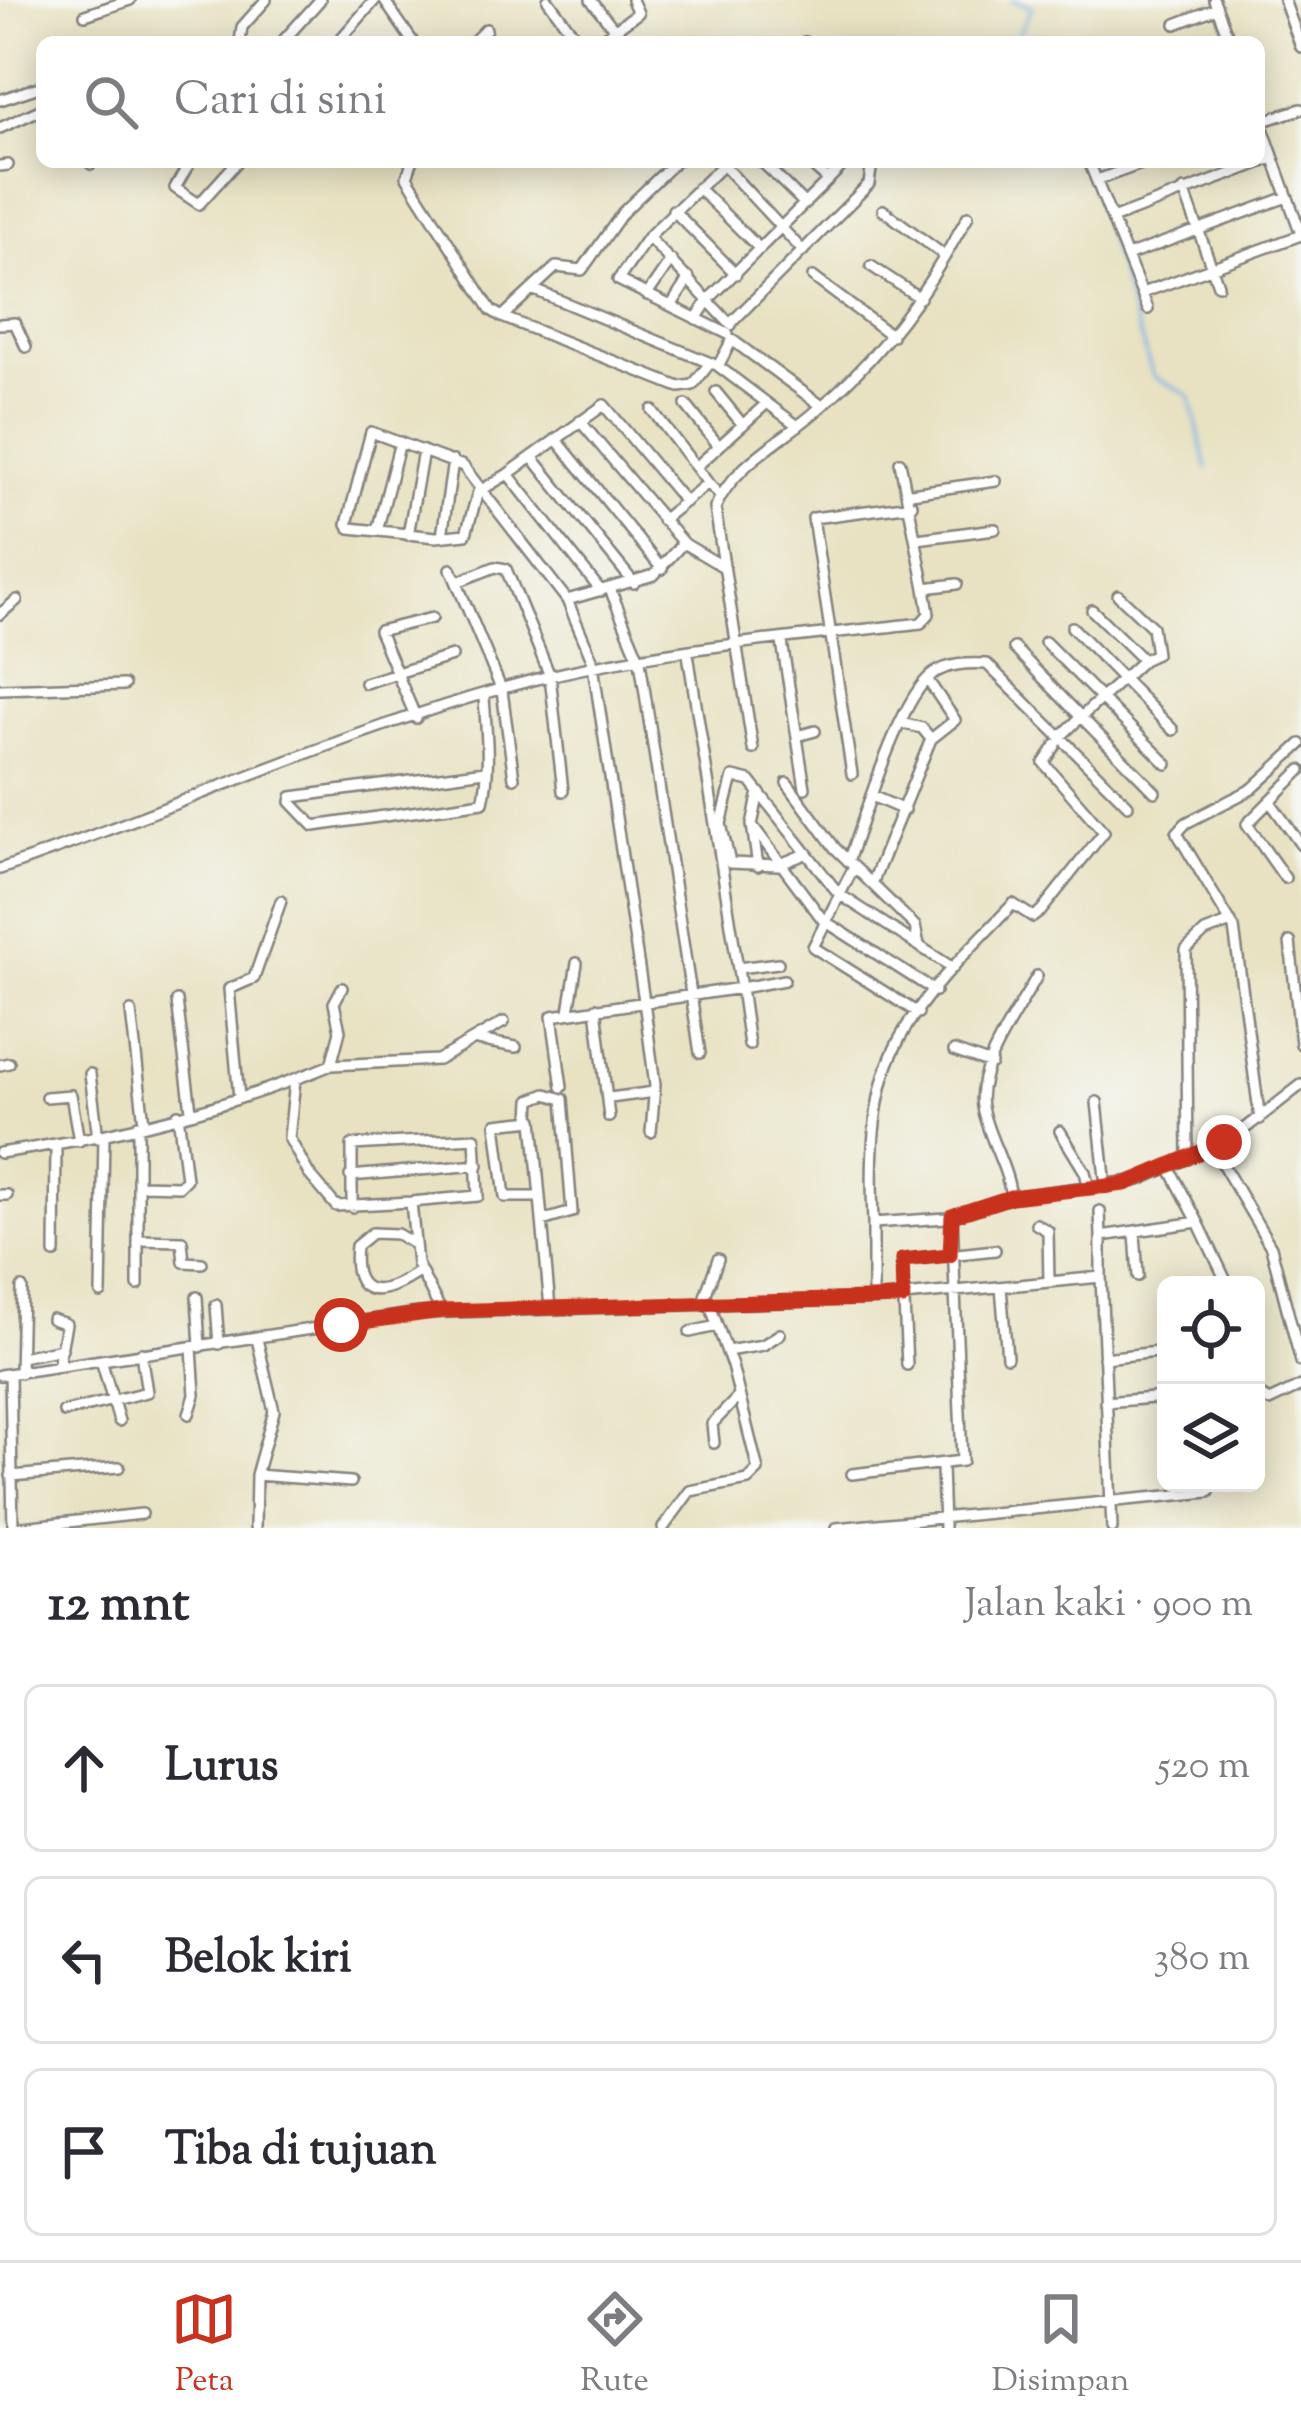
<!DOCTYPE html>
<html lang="id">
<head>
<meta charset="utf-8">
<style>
  body { margin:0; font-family:"Sorts Mill Goudy",serif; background:#f7f7f7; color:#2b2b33 }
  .controls { position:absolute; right:36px; bottom:36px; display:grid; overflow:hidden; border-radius:18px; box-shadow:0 6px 30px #0003 }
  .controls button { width:108px; height:108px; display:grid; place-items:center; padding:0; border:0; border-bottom:3px solid #e1e1e2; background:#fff; color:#2b2b33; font:60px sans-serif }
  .stop { position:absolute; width:36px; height:36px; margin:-27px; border:9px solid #c8321e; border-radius:50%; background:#fff }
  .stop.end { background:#c8321e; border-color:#fff; box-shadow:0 3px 12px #0008 }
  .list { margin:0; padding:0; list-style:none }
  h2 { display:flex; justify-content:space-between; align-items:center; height:156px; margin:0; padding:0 48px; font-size:51px }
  h2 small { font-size:39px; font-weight:400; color:#7c7c81 }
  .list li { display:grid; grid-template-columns:78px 1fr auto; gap:36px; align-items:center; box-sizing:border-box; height:168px; margin:0 24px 24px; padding:0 24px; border:3px solid #e1e1e2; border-radius:18px }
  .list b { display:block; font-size:45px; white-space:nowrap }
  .list em { font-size:39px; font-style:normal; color:#7c7c81 }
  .icon { flex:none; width:66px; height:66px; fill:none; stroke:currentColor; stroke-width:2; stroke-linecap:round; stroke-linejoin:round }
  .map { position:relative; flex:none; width:1301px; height:1528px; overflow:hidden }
  .search { position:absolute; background:#fff; box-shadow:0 6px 30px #0003; left:36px; right:36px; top:36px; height:132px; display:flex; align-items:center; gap:30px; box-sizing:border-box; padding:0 42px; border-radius:18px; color:#7c7c81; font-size:45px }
  .sheet { height:732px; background:#fff }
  nav { display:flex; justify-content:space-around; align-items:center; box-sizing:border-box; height:168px; border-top:3px solid #e1e1e2; background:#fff; font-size:33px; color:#7c7c81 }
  nav a { display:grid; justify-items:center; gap:6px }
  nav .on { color:#c8321e }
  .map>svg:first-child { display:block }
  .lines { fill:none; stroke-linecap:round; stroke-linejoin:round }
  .stream { stroke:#76b0e6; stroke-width:3 }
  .street-casing { stroke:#85827e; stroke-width:14 }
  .street { stroke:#fff; stroke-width:9 }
  .route { stroke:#c8321e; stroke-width:15 }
</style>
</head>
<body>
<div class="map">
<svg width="1301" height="1528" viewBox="0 0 1301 1528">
  <rect width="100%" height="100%" fill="#f6f6f2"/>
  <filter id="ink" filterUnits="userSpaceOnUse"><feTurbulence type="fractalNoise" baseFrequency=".00833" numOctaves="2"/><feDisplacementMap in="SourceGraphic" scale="24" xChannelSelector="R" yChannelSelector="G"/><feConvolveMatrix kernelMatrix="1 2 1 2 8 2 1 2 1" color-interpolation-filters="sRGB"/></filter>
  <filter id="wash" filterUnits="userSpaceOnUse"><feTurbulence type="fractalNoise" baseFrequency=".004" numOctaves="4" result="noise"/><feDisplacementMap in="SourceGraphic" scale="48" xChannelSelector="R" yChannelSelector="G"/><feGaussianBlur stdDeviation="2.7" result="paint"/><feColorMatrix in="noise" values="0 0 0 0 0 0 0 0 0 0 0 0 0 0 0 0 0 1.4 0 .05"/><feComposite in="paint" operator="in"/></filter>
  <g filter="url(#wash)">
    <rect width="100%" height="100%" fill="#e8e2c2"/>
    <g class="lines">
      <path class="stream" d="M1012,0L1032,7L1014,42
        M1084,162L1153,376L1190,396L1207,469"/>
    </g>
  </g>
  <g filter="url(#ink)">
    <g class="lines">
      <g class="street-casing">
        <path id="street" d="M384,0L413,42
          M548,0L579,42
          M591,0L615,30
          M1214,0L1230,42
          M1284,0L1301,47
          M85,15L130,0
          M1176,24L1217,8
          M240,42L242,27L266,0
          M282,42L320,0
          M338,42L375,0
          M473,42L486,29
          M597,42L638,13L632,0
          M804,42H805
          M0,100L42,86
          M1259,117L1301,234
          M1260,122L1301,109
          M0,128L42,109
          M90,162L91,164
          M190,162L175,188L199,204L237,162
          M412,162L407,177L491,310L502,317L556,267L582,270L623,212L675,162
          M726,162L648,237L618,280L728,334
          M762,162L805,204
          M808,162L828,180
          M1089,162L1148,309
          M1162,162H1179
          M723,165L803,251
          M0,166L8,165
          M1097,180L1147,162
          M698,188L760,249
          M1184,190L1218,285
          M673,210L736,274
          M1112,219L1273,158
          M648,237L731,325
          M945,256L968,216
          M1127,256L1287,197
          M871,266L920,298
          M813,277L892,336
          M532,289L713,364
          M1142,293L1301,235
          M647,295L671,260
          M671,306L689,278
          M502,317L679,387L693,385L710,363
          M696,319L709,299L846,162
          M731,323L869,184L872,162
          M0,324L15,323L26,347
          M716,392L743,425
          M767,403L718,366L732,340L822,406
          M686,405L719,446
          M652,410L708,483
          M580,421L683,543L722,566
          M556,439L662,569
          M533,458L634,583
          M900,462L925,588
          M696,467L767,403L798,426
          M508,474L604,405L685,502
          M911,493L996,481
          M662,520L708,483L720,496
          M377,531L400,442
          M408,535L423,451
          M442,536L453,461
          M917,539L995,529
          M451,569L502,691L514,778
          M457,582L495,567L506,569L550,676L563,791
          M610,589L640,661L700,1053
          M601,591L508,474L478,492L466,534L436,537L350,528L347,524L371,432L463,466L567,600L592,659L644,1001L655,1085L651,1132
          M1118,595L1152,627L1156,654L1143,660L1081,717L1155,792
          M567,600L654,575L683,543
          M1092,610L1143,660
          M0,614L17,600
          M1072,627L1173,730
          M782,642L805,788
          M1045,642L1167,764
          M927,679L955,720L931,739
          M365,683L452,656
          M0,689L124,685
          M484,697C486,729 491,771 483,802L314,826L291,802L292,797L485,771
          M416,718L379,631L432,618
          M797,736L815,731
          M1060,737L1128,805
          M753,749L715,508C733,465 782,441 815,412C868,367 910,316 945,256L883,210
          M852,774L813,518L912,505
          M787,783L835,848L915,926L919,945
          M874,797L904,810
          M1271,803L1301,845
          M752,825L823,920L935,991
          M805,854L778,865L730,863L721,824L733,777L750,781L839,894L953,968
          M848,861C864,819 900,696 933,674C949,663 969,663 987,664L1060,737L1081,717L1014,648
          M758,866L752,825L759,792
          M854,867L813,947L918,1013
          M0,869C177,808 351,727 533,680C658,648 793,638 921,623L929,614L925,588L957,584
          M1285,878L1247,824L1301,770
          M872,884L931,739L922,728L900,723
          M1290,942L1301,1044
          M738,968L778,963
          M177,1001L191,1110
          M596,1008L609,1117
          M569,1011L577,963
          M131,1012L144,1123
          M477,1040L516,1047
          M749,1045L741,988L784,980
          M954,1051L991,1064
          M0,1065L9,1063
          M331,1065L438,1060L504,1022
          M90,1074L98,1138
          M295,1080L289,1138L309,1174L336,1206L411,1202L417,1264L441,1311
          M562,1087L552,1016L741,988L688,654
          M46,1097L71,1095L79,1141
          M239,1098L229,989L254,978L281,901
          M610,1098L654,1092
          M1097,1102L1106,1187
          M530,1118L531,1100L546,1094L563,1099L572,1212L542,1221
          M1260,1119L1234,928L1177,833L1186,823L1252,789L1301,744
          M1060,1131L1085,1172L1089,1188
          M1213,1148L1271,1247L1301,1362
          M0,1153C112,1137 226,1108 331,1065L340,1031L334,1003L342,988
          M1188,1159L1186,950L1205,932L1231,922
          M350,1176L478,1165
          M141,1185L179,1186L186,1179L178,1114
          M0,1195H7
          M540,1197H505L496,1124L533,1120L550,1308
          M1011,1197C1007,1165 988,1138 982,1107C975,1067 1019,1010 1037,976
          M352,1207V1145L475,1138L478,1196L411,1202
          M1100,1211L1101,1236
          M1198,1222L1228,1285
          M873,1223C871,1169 870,1098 895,1048C921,993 972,948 1013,904L1033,917L1041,911L1104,832L1044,763L1056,745
          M1036,1224L1048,1231L1049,1282
          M1135,1233L1138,1276
          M139,1240L182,1241L184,1262L202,1263
          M414,1244L397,1234L372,1233L356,1246C350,1303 384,1296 420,1271
          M55,1253L56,1145
          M1101,1277V1236L1198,1222L1169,1167
          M138,1285V1125
          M1001,1287L1007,1357
          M101,1293L104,1136
          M197,1297L200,1347
          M873,1299L1101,1277L1112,1528
          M216,1305L219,1344
          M702,1305L718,1259
          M52,1319L66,1324L58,1366
          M690,1332L717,1326
          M727,1351L763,1345L780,1334
          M21,1357L62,1349
          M1104,1358L1166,1351
          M101,1360L119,1421
          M907,1365L902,1260L995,1250
          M20,1373L22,1288
          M10,1374L13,1528L142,1514
          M0,1375L419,1313L873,1299V1223L946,1218L1011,1197L1139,1180L1233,1138L1301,1085
          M1256,1393L1269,1401L1301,1386
          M1105,1402L1166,1397
          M64,1412L147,1392L141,1353
          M189,1414L195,1395L192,1348
          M714,1443L712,1424L739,1396
          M942,1467L944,1528
          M852,1474L962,1461L952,1217
          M256,1475L351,1482
          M11,1476L119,1467
          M255,1528L256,1475L274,1411L257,1339
          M663,1528L690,1491L748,1480L758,1470L732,1366L710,1305
          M836,1528L1209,1492"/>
      </g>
      <use href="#street" class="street"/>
    </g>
  </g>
  <g class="lines" filter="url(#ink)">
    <path class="route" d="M341,1325L441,1311L903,1298L902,1260L950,1255L952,1216L1011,1197L1125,1184L1224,1142"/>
  </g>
</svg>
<div class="controls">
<button><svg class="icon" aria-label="locate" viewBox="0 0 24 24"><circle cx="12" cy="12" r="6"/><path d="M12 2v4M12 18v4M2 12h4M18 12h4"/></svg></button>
<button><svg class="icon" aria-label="layers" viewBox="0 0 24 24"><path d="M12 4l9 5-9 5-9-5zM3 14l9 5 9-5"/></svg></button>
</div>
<div class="stop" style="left:341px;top:1325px"></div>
<div class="stop end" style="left:1224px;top:1142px"></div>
<div class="search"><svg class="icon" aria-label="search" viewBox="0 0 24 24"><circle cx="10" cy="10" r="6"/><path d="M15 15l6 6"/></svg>Cari di sini</div>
</div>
<section class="sheet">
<h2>12 mnt<small>Jalan kaki · 900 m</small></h2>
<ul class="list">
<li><svg class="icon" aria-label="ahead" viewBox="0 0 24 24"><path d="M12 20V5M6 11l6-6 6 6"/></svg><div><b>Lurus</b></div><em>520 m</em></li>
<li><svg class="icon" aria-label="left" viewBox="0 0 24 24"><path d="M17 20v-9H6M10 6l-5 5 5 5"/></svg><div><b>Belok kiri</b></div><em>380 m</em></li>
<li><svg class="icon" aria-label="arrive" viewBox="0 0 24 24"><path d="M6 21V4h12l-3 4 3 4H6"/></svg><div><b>Tiba di tujuan</b></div></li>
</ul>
</section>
<nav>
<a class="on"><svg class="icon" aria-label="map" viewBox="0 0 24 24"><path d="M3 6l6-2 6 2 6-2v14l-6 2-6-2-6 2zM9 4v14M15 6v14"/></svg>Peta</a>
<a><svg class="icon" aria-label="directions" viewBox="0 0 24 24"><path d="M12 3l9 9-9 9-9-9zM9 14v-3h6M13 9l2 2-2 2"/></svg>Rute</a>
<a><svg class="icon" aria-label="saved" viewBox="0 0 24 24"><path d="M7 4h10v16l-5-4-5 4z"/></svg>Disimpan</a>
</nav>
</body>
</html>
